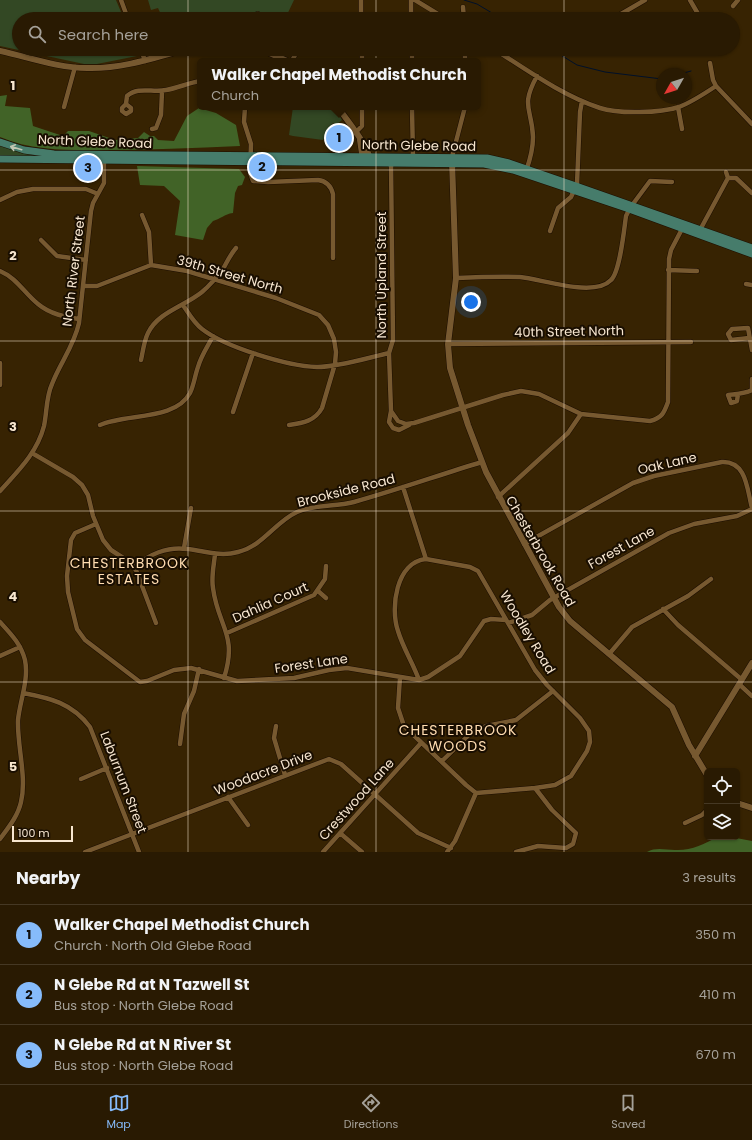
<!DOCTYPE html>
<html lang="en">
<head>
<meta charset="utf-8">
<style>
  body { margin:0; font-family:Poppins,sans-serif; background:#352711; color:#f1f3f6 }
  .controls { position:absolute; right:12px; bottom:12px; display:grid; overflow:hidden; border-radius:6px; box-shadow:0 1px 3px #0004 }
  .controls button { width:36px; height:36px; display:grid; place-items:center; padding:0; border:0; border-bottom:1px solid #453824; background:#291a02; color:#f1f3f6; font:20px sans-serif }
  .compass { position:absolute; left:656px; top:68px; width:36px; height:36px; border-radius:50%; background:#291a02; box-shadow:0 1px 3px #0004; rotate:231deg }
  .scale { position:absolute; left:12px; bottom:10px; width:61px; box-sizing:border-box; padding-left:4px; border:2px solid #f7e6d0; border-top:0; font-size:11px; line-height:14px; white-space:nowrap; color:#f7e6d0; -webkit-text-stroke:3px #190e01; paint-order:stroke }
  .you { position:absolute; left:471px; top:302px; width:14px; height:14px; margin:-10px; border:3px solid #fff; border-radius:50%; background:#1a73e8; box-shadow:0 0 0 6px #1a73e833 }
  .badge { display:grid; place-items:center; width:26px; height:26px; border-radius:50%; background:#86bbfb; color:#111; font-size:13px; font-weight:700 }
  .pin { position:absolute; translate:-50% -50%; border:2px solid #fff; box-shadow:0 1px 4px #0006 }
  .popup { position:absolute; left:197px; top:58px; width:284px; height:52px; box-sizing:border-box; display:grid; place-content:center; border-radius:6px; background:#291a02; filter:drop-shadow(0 1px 3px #0005); font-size:13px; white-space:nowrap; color:#a5a199 }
  .popup b { font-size:15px; color:#f1f3f6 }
  .popup::after { content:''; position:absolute; left:50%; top:100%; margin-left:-8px; border:8px solid transparent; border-top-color:#291a02 }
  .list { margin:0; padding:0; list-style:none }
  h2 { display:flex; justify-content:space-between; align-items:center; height:52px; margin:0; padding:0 16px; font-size:17px }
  h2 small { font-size:13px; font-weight:400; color:#a5a199 }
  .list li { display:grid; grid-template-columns:26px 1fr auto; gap:12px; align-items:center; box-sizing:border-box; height:60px; padding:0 16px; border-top:1px solid #453824 }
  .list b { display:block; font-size:15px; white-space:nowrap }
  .list p { margin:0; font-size:13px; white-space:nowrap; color:#a5a199 }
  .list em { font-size:13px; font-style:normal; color:#a5a199 }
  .icon { flex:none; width:22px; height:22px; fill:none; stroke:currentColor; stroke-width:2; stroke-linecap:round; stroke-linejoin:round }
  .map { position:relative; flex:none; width:752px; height:852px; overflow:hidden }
  .search { position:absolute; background:#291a02; box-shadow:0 1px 3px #0004; left:12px; right:12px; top:12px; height:44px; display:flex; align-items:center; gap:10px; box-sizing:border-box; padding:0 14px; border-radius:22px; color:#a5a199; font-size:15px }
  .sheet { height:232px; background:#291a02 }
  nav { display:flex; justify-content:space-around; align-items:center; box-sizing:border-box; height:56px; border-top:1px solid #453824; background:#291a02; font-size:11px; color:#a5a199 }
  nav a { display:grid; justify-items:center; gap:2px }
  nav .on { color:#86bbfb }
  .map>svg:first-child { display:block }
  .green { fill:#334824 }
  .forest { fill:#416327 }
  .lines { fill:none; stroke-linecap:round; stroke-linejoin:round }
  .stream { stroke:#001029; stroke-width:1 }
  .minor-casing { stroke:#1b0d00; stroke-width:5.5 }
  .tertiary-casing { stroke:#1b0d00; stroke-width:7 }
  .primary-casing { stroke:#1b0d00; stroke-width:8 }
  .minor { stroke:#775930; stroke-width:4.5 }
  .tertiary { stroke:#775930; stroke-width:6 }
  .primary { stroke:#467c6b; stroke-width:7 }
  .oneway { stroke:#c2c6b2 }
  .grid { fill:none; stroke:#f7e6d0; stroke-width:1; stroke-opacity:0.55 }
  .labels { text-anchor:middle; stroke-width:4; stroke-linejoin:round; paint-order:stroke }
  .street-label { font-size:13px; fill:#f7e6d0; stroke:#190e01 }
  .neighbourhood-label { font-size:14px; letter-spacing:1px; fill:#ffdcb0; stroke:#190e01 }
  .grid-label { font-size:13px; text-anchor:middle; font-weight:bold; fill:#f7e6d0; stroke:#190e01; stroke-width:4; stroke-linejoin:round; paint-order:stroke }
</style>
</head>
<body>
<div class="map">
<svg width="752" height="852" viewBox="0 0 752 852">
  <rect width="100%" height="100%" fill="#372302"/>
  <path class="green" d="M0,0H116L124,19H19V49H136L137,56L97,64H84L0,46Z
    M148,0H294L285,19H163L158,8L151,10Z
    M293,107H334L342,120L336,125L333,123L323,140L293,136L289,135Z
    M0,145L38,154L39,157H0Z"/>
  <path class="forest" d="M7,95L5,106L30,108L33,126L63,136L68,131H89L115,140L138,138L144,132L150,136H154L158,140L174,141L187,116L199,108L216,113L236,125L240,146C194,148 148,150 102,150C68,150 32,151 0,137V96Z
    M137,166L239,169L245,177L242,185L238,186L235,193L233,213C224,214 221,219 213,221L207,228L203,240L175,235L180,201L164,186L140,185Z
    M717,837H731L752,841V852H647C656,847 665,850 675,850C690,851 705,844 717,837Z"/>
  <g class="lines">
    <path class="stream" d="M464,0L477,4L502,19
      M551,49L577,65L605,72L662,79
      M680,74L691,71"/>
    <g class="minor-casing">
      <path id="minor" d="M121,0L128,19
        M361,0V19
        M411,0V19
        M415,0L446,19
        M690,0L701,19
        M733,6L738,0
        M463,7L464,19
        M568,15L570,19
        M253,19L254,15L258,14L263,16L264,19
        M618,19L621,14L645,0
        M141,49L145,61
        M362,49V61
        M412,49V61
        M465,49V61
        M494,49C527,70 563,96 600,108C618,114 661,113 679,107C692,102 704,94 716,86
        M292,61L298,49
        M710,63L713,80L716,86L752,124
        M126,104L131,108V111L126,114L122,111V108L126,104L127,96C138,86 153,93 166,90C178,88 188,83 200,81
        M64,107L75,67
        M245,107L244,122L251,144L250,173L253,181L268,182L318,180C326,181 331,186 333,194V258
        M412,107L413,157
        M678,107L682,129
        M152,129L156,128L161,115L162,91
        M355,133L362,126V107
        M452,157L465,107
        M391,162L393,340L389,353L391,411L398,421L406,424L414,423L503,395L521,391L539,394L581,414L650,421C662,418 664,413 668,402L669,259L671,250L682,229
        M526,171C530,160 533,149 533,137C532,108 520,107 537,76
        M726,172L728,178
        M0,200L17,192L33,189H86L98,194
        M142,215L149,232L151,265
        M700,230L728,178H736L752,193
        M550,231L558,208L571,197L577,184L580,112L582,101
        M41,240L57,256L86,260
        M668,270L697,271
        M0,271C17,278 24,293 38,304C50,314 65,317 79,319
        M456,278C477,277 499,276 520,277C542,279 594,298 611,280C620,272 624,230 626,216L630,208L650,181L672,182
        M746,284L752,285
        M83,286H97L151,265L187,271L276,298L319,315L328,325L334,339L336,352L335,364L322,408C315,421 303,423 289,425
        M183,305C189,314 194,323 202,329C225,347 287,366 317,367C339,367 367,358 389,353
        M749,338L731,340L728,334L732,329L748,328L752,350
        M448,344L691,342
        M141,360C143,351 144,341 148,333C158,312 185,306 202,292C209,286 217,277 223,269C227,262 230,255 236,248
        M0,363V385
        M738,394L737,401L731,403L728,395C736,394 744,394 752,390V379
        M391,411L389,422L393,428L399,430L409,425
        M233,412L253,353
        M100,425C126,413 175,421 190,393C194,385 195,375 198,367C201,356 208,346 213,336
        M32,453L73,477L82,485L88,495L93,516L103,540L111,550L128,561L136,570L156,623
        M403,487L426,559L470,567L478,571L535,670L547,685L580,718L589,731L590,742L587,751L571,776L555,785L535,788
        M0,491C18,471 37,453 44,426C47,412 46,397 52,384C60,363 74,346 79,323L91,211L93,203L104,183V158
        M498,497L568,433L581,414
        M96,524L75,533L71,540L67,576L68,592L77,629L85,640L140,682L147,681L174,670L191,668L237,681L294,678L329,670L347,668L419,680L428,677L460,656L484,621L491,619L506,620
        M524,544L633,483L654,476L722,462C747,461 747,490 752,508
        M184,548L191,508
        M215,554C214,565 211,577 213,588C218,627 238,634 224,678
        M134,566C150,555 166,546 187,549C205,551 220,557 238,552C263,546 275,522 297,512C315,504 335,507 354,502C397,490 439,475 482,462
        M318,591L326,598
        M663,609L678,625L741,679
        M0,622C11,634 21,644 25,660C29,680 20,700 18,720C17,746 27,777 21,802C18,816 8,828 0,839
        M508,623L532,615L550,600L669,533L694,524L737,516L752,509
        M227,633L314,595L325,579L326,566
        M610,653L632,627L688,596L711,579
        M0,656L20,647
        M400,677L398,708L404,726L466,785L476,793L535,788L552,810L576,833L573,844L566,848L538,846L516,852
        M419,680C413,663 403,648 398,631C390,608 396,562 426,559
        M739,684L752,696
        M23,693C50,698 72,703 90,727L139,852
        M276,726L274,738L285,775
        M180,744L184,714L194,691L199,669
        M442,761L471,733L486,726L516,720L553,691
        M81,779L107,768
        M228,797L248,825
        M685,823L702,815L707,810
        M340,833L362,852
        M85,852L329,759L341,764L418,833L451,848
        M323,852L421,743
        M447,852L455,841L476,793"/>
    </g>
    <g class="tertiary-casing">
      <path id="tertiary" d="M261,49L287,61
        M0,51C28,57 58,68 87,68C121,69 154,58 186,49
        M338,107C347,121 368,145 370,160
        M360,140L363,160
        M452,161L456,278L448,344L450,368L468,425L486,472L559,607L570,621L672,707L689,745L707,775
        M695,756L752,663
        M737,803L752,808"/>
    </g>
    <g class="primary-casing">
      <path id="primary" d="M0,142L24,150L54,154L487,158L509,163L576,186L752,248
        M0,159L484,164L513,170L629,209L752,254"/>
    </g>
    <use href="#minor" class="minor"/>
    <use href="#tertiary" class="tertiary"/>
    <use href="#primary" class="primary"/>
  </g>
  <defs><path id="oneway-shaft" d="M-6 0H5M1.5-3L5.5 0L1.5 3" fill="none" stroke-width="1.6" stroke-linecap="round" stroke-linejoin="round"/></defs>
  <use class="oneway" href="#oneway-shaft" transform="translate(16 148) rotate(-164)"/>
  <path class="grid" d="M188,0V19M376,0V19M564,0V19M188,49V852M376,49V852M564,49V852M0,170H752M0,341H752M0,511H752M0,682H752"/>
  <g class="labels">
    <g class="street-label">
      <text transform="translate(95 141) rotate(2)" y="5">North Glebe Road</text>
      <text transform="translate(419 145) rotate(1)" y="5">North Glebe Road</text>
      <text transform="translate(73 271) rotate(-83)" y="5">North River Street</text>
      <text transform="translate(230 274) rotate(16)" y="5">39th Street North</text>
      <text transform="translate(381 275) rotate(-90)" y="5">North Upland Street</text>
      <text transform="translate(569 331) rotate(-1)" y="5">40th Street North</text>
      <text transform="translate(667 463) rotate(-13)" y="5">Oak Lane</text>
      <text transform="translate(346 490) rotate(-14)" y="5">Brookside Road</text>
      <text transform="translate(621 547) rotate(-29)" y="5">Forest Lane</text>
      <text transform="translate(541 551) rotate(60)" y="5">Chesterbrook Road</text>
      <text transform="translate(270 602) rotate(-24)" y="5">Dahlia Court</text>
      <text transform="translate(528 632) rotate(59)" y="5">Woodley Road</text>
      <text transform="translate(311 663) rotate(-8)" y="5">Forest Lane</text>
      <text transform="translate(263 772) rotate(-21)" y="5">Woodacre Drive</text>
      <text transform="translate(124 782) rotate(69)" y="5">Laburnum Street</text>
      <text transform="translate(356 799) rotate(-48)" y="5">Crestwood Lane</text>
    </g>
    <g class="neighbourhood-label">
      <text x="129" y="568">CHESTERBROOK<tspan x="129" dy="16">ESTATES</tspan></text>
      <text x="458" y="735">CHESTERBROOK<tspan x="458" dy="16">WOODS</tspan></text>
    </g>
  </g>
  <g class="grid-label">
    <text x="13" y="90">1</text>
    <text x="13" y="260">2</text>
    <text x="13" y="431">3</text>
    <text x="13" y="601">4</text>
    <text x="13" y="771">5</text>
  </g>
</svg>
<div class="controls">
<button><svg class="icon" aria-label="locate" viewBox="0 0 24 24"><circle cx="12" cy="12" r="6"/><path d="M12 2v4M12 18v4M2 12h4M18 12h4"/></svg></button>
<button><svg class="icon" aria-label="layers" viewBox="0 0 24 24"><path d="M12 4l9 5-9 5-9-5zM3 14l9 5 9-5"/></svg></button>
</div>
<svg class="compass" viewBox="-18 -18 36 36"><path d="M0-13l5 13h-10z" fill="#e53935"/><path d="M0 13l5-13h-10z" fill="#a5a199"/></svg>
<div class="scale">100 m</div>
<div class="you"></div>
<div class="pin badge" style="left:339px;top:138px">1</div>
<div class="popup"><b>Walker Chapel Methodist Church</b>Church</div>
<div class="pin badge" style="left:262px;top:167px">2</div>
<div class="pin badge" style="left:88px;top:168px">3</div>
<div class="search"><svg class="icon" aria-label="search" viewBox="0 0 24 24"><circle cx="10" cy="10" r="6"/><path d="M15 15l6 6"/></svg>Search here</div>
</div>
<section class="sheet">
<h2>Nearby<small>3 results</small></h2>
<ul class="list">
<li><span class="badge">1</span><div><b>Walker Chapel Methodist Church</b><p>Church · North Old Glebe Road</p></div><em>350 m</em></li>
<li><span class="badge">2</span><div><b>N Glebe Rd at N Tazwell St</b><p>Bus stop · North Glebe Road</p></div><em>410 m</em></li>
<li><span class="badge">3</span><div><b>N Glebe Rd at N River St</b><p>Bus stop · North Glebe Road</p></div><em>670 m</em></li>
</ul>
</section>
<nav>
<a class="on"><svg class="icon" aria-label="map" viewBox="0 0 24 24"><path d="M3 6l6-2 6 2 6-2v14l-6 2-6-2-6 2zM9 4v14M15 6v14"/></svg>Map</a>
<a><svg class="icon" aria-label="directions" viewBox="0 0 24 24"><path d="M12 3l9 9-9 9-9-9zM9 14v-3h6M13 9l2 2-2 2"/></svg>Directions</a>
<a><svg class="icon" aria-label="saved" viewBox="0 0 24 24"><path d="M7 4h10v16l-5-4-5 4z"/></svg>Saved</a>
</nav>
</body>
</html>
